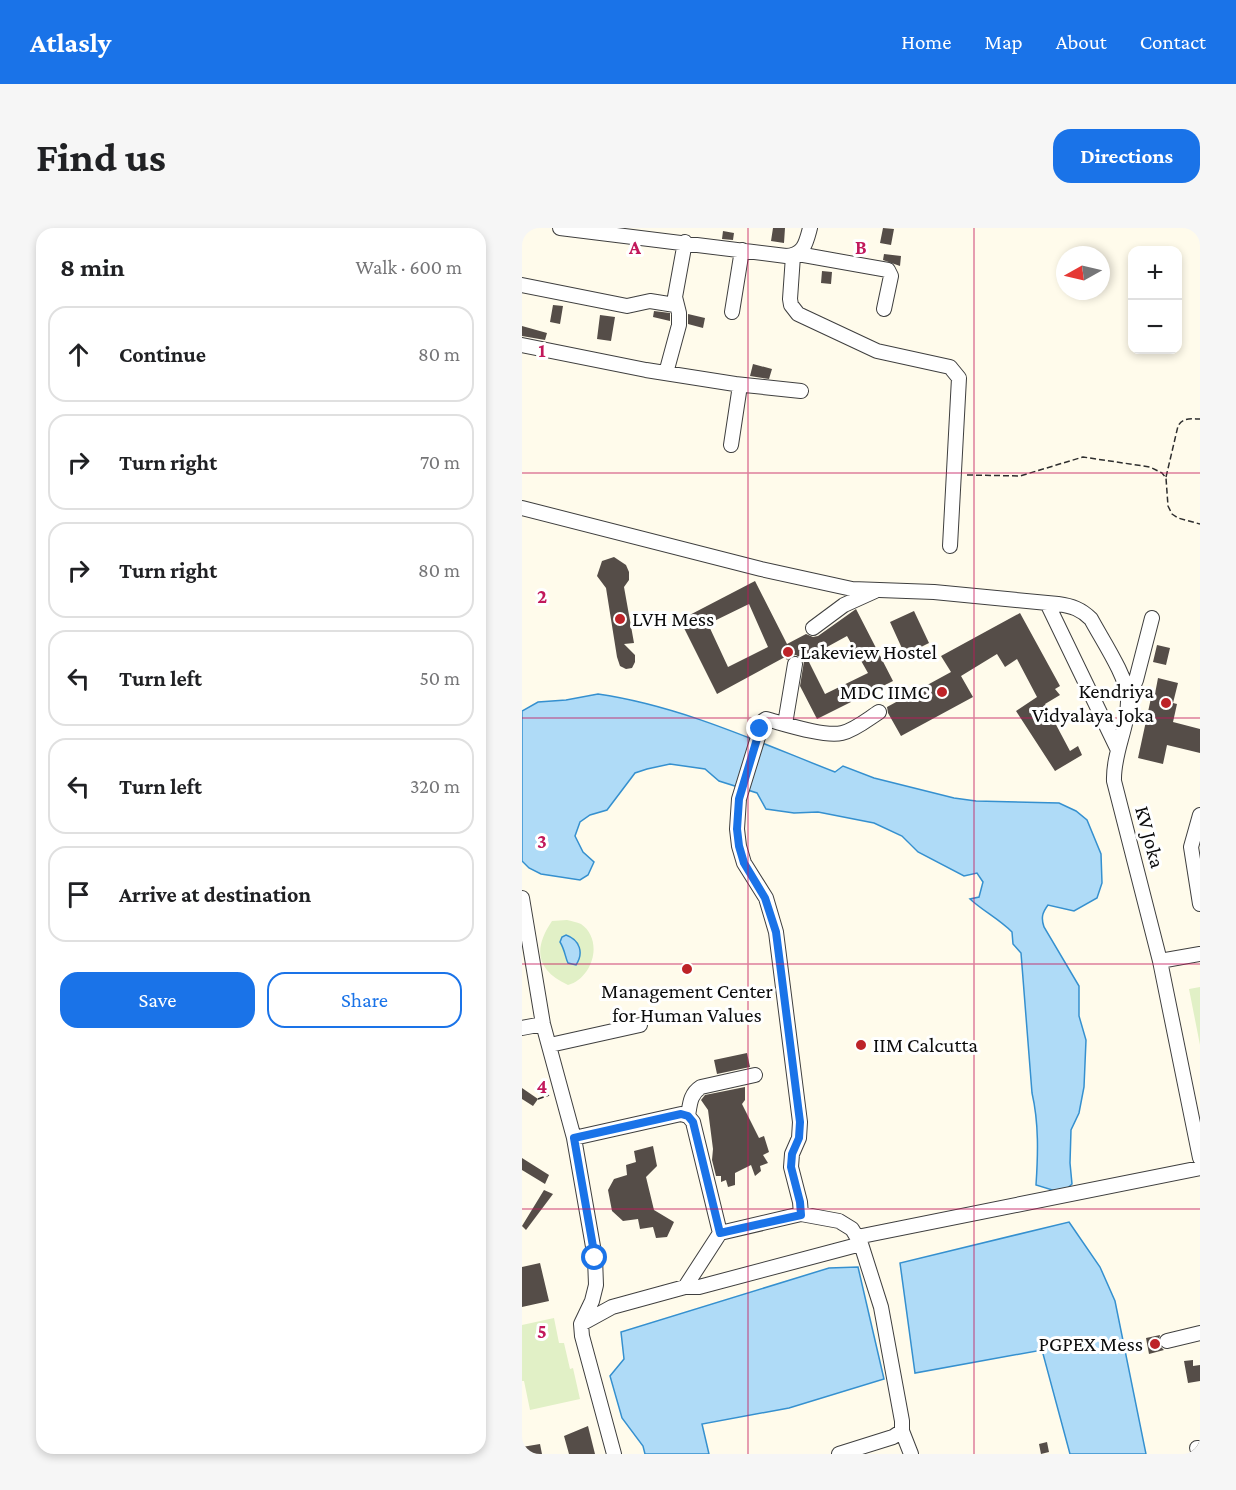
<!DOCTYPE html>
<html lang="en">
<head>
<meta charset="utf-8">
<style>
  body { margin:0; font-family:"Crimson Pro",serif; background:#f6f6f6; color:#202124 }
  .controls { position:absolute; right:18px; top:18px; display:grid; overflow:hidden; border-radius:12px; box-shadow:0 3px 9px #0003 }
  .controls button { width:54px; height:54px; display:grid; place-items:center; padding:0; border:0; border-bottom:2px solid #e0e0e0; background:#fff; color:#202124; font:30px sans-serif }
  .compass { position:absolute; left:534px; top:18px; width:54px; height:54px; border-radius:50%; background:#fff; box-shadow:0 3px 9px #0003; rotate:262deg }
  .stop { position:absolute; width:18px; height:18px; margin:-14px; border:4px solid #1a73e8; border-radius:50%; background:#fff }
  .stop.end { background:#1a73e8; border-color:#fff; box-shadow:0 2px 6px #0008 }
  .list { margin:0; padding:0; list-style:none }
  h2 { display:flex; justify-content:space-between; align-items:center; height:78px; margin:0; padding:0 24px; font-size:26px }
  h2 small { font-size:20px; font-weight:400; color:#757577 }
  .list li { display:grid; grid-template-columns:39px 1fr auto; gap:18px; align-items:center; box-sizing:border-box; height:96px; margin:0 12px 12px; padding:0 12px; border:2px solid #e0e0e0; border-radius:18px }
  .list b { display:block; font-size:22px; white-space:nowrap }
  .list em { font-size:20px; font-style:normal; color:#757577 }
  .actions { display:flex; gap:12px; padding:18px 24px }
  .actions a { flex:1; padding:14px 0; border:2px solid #1a73e8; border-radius:18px; text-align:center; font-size:21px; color:#1a73e8 }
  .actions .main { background:#1a73e8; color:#fff }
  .icon { flex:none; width:33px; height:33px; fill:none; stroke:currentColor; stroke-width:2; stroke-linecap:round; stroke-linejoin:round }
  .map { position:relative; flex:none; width:678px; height:1226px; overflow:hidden; border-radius:18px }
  header { display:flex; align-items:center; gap:36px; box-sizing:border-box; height:84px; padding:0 30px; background:#1a73e8; color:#fff }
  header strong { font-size:28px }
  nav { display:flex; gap:33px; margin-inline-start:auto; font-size:21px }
  .intro { display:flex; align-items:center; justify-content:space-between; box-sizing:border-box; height:144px; padding:0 36px }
  h1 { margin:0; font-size:42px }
  .button { padding:15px 27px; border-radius:18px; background:#1a73e8; color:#fff; font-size:21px; font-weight:700 }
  main { display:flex; gap:36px; padding:0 36px }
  aside { flex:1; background:#fff; border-radius:18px; box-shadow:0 3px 9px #0003 }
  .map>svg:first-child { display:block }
  .pitch { fill:#e1f0c6 }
  .water { fill:#afdbf7; stroke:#3590cf; stroke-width:1.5 }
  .building { fill:#554d48; fill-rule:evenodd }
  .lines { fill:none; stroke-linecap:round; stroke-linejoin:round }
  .minor-casing { stroke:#3f3f3f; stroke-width:16 }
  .path { stroke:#2e2e2e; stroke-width:1.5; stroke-dasharray:6 3; stroke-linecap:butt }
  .minor { stroke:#fff; stroke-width:14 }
  .route { stroke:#1a73e8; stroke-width:8 }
  .grid { fill:none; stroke:#c2185b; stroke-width:1.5; stroke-opacity:0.55 }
  .poi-dot { fill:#bd2328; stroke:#fff; stroke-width:2 }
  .labels { text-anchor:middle; stroke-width:6; stroke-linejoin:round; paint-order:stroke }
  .poi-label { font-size:21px; fill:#0c0c0c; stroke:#fff; text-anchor:start }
  .street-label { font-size:21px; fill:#0c0c0c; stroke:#fff }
  .grid-label { font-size:20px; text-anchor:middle; font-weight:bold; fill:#c2185b; stroke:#fff; stroke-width:6; stroke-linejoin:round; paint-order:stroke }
</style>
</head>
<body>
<header>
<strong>Atlasly</strong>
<nav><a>Home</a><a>Map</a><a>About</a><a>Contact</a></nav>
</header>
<div class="intro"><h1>Find us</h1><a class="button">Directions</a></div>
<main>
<aside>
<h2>8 min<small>Walk · 600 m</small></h2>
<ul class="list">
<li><svg class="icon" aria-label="ahead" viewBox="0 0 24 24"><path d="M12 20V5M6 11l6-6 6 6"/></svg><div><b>Continue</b></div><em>80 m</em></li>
<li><svg class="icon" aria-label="right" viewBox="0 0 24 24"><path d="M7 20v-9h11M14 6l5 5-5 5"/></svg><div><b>Turn right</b></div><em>70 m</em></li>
<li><svg class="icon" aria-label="right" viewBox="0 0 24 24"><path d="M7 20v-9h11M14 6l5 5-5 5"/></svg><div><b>Turn right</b></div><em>80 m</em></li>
<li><svg class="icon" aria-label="left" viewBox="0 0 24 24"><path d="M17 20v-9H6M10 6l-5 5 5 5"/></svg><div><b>Turn left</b></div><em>50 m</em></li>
<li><svg class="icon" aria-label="left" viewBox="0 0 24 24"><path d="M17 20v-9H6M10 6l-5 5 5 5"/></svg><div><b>Turn left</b></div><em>320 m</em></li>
<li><svg class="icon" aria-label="arrive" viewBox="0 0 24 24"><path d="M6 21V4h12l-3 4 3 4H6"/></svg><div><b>Arrive at destination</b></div></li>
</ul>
<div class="actions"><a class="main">Save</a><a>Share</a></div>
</aside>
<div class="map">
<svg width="678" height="1226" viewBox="0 0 678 1226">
  <rect width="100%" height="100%" fill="#fffbeb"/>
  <path class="pitch" d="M45,692C49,693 55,694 59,696C82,712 71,750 46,757C14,742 11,721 30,693Z
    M678,759V817L667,761Z
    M32,1090L37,1115H42L48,1141L51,1140L58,1171L8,1182L2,1153H0V1097Z"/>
  <path class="water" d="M76,466C159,478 236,514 313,544L321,538L352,550L432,570L454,573L537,575L554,583L565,592L579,626L580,655L575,670L552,683L526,677C520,685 519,690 522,699L557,758V788L564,812L562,859L557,885L549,902L548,935L550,956L540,965L514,957C516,927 517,895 510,865L499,725L491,716L490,704C477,691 461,683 448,671L457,669L461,654L455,645L442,648L396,624L380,608L352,595L296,584L272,585L244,581L235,565L197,553L183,541L148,536L125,541L113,545L85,582L68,587L58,594L53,608L61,624L72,634L66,647L58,652L19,646L7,640L0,633V483L16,474L44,472Z
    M44,707C58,712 62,725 54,737L46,735C43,729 43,722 38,714L40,709Z
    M547,994L578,1039L593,1073L624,1226H548L520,1122L393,1145L378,1035Z
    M336,1039L362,1151L267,1180L180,1196L187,1226H123L121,1218L100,1190L88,1148L102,1131L99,1104L307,1040Z"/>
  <path class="building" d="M251,0H263L262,15L249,13Z
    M361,0L372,1L369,17L358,15Z
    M201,3L212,5L211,12L200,11Z
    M362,26L379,28L378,38L361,32Z
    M300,43L310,44L309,56L299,55Z
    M31,77L41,78L38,96L28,94Z
    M132,83L148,85V93L131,89Z
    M166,86L183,90L181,100L166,96Z
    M78,87L93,89L89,113L75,111Z
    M0,98L25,105L23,112L0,108Z
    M231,136L250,141L247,151L228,148Z
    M92,329L104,337L107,344V352L102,359L112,415L102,416L113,427V434L110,440L104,441L98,438L95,429L84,360L75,348L80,333Z
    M233,353L265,416L284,406L291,409L296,408L334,381L371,453L295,491L278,458L282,433L274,427L269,428L265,432L263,429L195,466L158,392ZM227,376L246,419L206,439L186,396ZM325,408L346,445L303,466L285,430Z
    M392,383L407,415L383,427L368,394Z
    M498,385L538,458L533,461L538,467L523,476L548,523L556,518L560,527L533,543L494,483L515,469L495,431L483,439L475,426L439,448L451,469L379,508L366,485L365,479L429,444L419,428Z
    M635,417L648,420L644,437L631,434Z
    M636,450L656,455L651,475L655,476L651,494L678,501V525L645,517L641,536L616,530L629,470L632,471Z
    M225,825L228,839L195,846L192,832Z
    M223,859V872L220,876L237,910L242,908L247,924L241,927L246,935L238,938L239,943L233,948L229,937L213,945V957L206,959L204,952L199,954V948H194L190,932L191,921L186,882L179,872L183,867Z
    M0,860L16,871L11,878L0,871Z
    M131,918L135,938L124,949L132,982L152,994L145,1009L134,1010L131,999L118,1001L116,991L101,993L90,983L86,962L92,951L105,947L104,937L114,934L112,923Z
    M0,930L27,947L23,956L0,942Z
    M22,962L31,966L4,1002L0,998Z
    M18,1035L27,1073L0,1079V1039Z
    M638,1107L636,1116L642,1122L627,1126L624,1110Z
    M671,1132V1138L678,1137V1153L666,1155L662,1133Z
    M66,1198L73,1226H47L42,1208Z
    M525,1214L527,1224L519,1226L517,1216Z
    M18,1216L20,1226H0V1219Z"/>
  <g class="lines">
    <g class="minor-casing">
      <path id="minor" d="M38,0L264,28C282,27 284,15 288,0
        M276,26L366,42L369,48L362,81
        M271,28L268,71L269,77L276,86L355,123L428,139L437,150L428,318
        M0,57L105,78L128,73L153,77
        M210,84L220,22
        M0,117L124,142L213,156L217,159V164L209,217
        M144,145L157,97V85L153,69L163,14
        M213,156L279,163
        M0,280L239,341L330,361L412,364L536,376C550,378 559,381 569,391C579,410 606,450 606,471C607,498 591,524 592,553L638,733L678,930
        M525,375L595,520
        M291,400L322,377L353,363
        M606,471L614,452L630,390
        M263,496L273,436
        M678,587L669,619L678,676
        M0,670L21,796L52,910L73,1030L74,1057L70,1073L59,1096L60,1108L92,1226
        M638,733L678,726
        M0,800L21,796
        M28,817L118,797
        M166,888C168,876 168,866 179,859L233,847
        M52,910L159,886L166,888L171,894L198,1005
        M279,986L278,974L269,939L270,926L277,910L278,894L254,704L244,670L222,635L217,618L215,601L217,571L241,493L244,491C263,496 302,509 320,505C333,502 346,491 357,484
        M335,1009L678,940
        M163,1059H177L339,1016
        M59,1096L90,1079L163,1059L198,1005L279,986L317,993L330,1001L339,1016L359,1079L380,1193V1203L371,1209L317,1226
        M645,1113L678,1105
        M380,1203L389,1226
        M675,1220H678"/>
    </g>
    <path class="path" d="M445,247L498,248L561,229L628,239L640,245L644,250L646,278L650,286L656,290L678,296
      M644,249L656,198C661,189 669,191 678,191
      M16,871L27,867"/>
    <use href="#minor" class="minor"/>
  </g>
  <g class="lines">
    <path class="route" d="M73,1030L52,910L159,886L166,888L171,894L198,1005L279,987L278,974L269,939L270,926L277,910L278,894L254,704L243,670L222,635L217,618L215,601L217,571L238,501"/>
  </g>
  <path class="grid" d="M226,0V1226M452,0V1226M0,245H678M0,490H678M0,736H678M0,981H678"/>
  <g class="poi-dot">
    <circle cx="98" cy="391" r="6"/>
    <circle cx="266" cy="424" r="6"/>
    <circle cx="420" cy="464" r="6"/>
    <circle cx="644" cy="475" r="6"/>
    <circle cx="165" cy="741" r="6"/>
    <circle cx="339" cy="817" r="6"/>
    <circle cx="633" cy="1116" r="6"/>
  </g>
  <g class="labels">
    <g class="poi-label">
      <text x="110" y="398">LVH Mess</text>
      <text x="278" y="431">Lakeview Hostel</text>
      <text x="632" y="470" text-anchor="end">Kendriya<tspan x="632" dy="24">Vidyalaya Joka</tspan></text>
      <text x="408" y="471" text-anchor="end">MDC IIMC</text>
      <text x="165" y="770" text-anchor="middle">Management Center<tspan x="165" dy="24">for Human Values</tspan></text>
      <text x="351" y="824">IIM Calcutta</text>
      <text x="621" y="1123" text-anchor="end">PGPEX Mess</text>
    </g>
    <g class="street-label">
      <text transform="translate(628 609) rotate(75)" y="7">KV Joka</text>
    </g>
  </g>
  <g class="grid-label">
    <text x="113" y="26">A</text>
    <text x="339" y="26">B</text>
    <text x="20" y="129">1</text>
    <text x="20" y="375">2</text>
    <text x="20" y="620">3</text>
    <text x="20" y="865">4</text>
    <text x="20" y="1110">5</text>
  </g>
</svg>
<div class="controls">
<button>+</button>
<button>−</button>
</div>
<svg class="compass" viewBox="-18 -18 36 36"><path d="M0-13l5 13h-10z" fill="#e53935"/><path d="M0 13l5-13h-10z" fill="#757577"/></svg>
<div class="stop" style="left:73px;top:1030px"></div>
<div class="stop end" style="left:238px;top:501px"></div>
</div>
</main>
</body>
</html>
